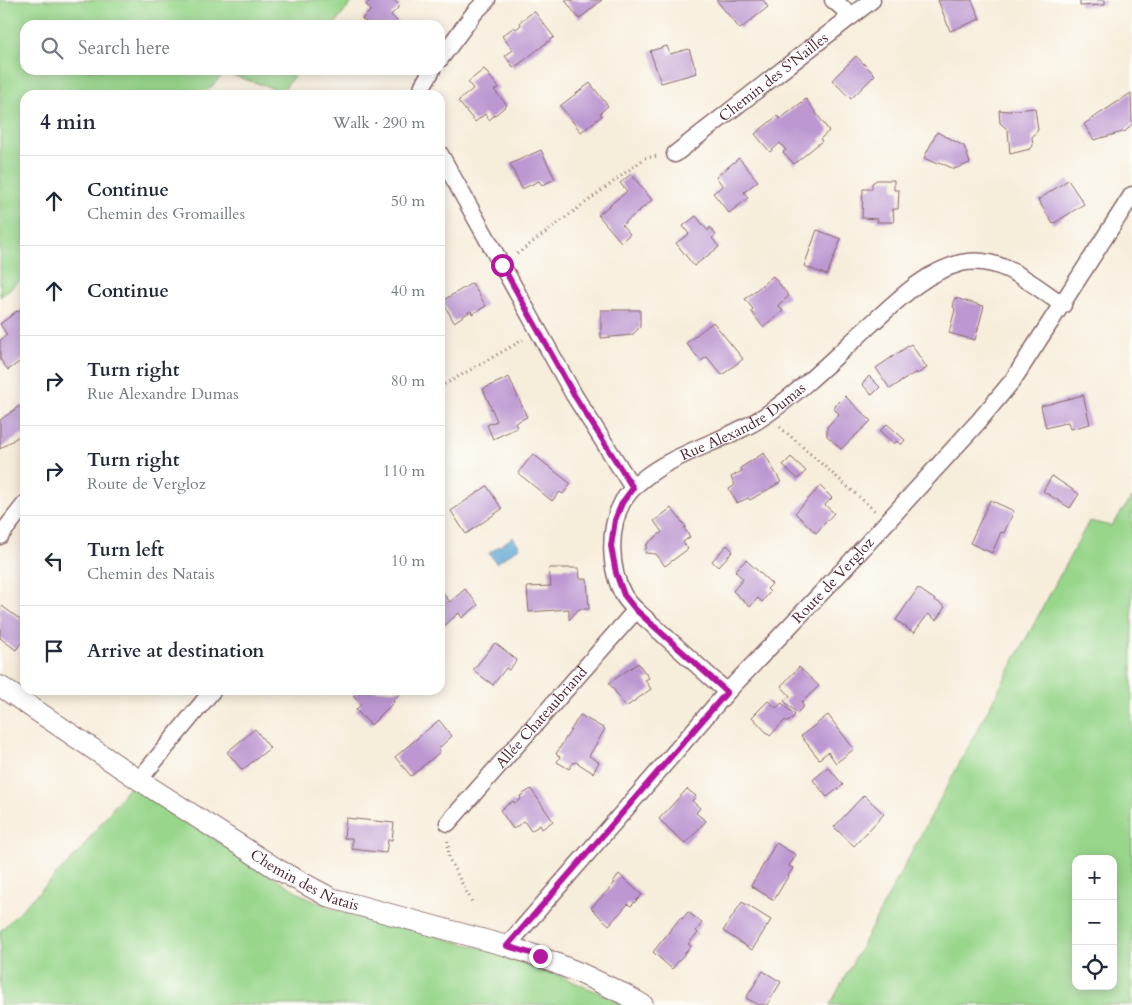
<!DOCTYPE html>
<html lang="en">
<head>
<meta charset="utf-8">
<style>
  body { margin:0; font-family:Cardo,serif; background:#f6f6f7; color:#1f2937 }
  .controls { position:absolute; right:15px; bottom:15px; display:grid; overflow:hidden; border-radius:10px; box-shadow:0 2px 12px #0003 }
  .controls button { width:45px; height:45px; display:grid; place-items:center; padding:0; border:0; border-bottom:1px solid #e0e1e3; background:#fff; color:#1f2937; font:25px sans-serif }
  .stop { position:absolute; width:15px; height:15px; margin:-11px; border:4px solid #b5179e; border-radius:50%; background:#fff }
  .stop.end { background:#b5179e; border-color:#fff; box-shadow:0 1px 5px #0008 }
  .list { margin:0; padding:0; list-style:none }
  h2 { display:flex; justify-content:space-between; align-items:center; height:65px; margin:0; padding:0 20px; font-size:21px }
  h2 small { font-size:16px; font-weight:400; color:#747a83 }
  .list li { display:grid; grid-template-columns:32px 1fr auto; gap:15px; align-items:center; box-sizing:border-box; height:90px; padding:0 20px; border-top:1px solid #e0e1e3 }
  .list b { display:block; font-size:19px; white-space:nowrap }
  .list p { margin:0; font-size:16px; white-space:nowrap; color:#747a83 }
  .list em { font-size:16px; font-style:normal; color:#747a83 }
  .icon { flex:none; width:28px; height:28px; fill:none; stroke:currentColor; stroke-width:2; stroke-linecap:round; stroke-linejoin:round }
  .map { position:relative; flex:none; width:1132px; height:1005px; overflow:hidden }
  .search { position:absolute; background:#fff; box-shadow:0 2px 12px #0003; left:20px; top:20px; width:425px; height:55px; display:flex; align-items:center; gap:12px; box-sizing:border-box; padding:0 18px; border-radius:15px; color:#747a83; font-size:19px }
  .panel { position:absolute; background:#fff; box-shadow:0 2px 12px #0003; left:20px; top:90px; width:425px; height:605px; border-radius:15px }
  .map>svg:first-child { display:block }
  .green { fill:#98d68b; stroke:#717a5b; fill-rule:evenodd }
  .water { fill:#5da6d4; stroke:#546280 }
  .building { fill:#bc97d1 }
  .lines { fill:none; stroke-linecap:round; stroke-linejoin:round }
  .minor-casing { stroke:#876769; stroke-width:19 }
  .tertiary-casing { stroke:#876769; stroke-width:22 }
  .path { stroke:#876769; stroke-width:3; stroke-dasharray:1 4; stroke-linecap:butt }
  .minor { stroke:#fff; stroke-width:16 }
  .tertiary { stroke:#fff; stroke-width:20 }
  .route { stroke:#b5179e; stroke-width:6 }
  .labels { text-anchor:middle; stroke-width:5; stroke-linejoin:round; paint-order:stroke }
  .street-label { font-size:15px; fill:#4a1f2b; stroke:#fdfcf7 }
</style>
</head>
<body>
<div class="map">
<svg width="1132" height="1005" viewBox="0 0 1132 1005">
  <rect width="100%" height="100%" fill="#fdfcf7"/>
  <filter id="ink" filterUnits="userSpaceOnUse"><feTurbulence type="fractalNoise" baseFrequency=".02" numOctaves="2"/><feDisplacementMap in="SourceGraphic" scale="10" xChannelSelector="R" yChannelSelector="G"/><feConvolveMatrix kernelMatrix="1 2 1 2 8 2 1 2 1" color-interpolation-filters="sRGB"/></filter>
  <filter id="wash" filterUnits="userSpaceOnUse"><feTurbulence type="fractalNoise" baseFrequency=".0096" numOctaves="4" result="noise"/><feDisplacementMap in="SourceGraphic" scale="20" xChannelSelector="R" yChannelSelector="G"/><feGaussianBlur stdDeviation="1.12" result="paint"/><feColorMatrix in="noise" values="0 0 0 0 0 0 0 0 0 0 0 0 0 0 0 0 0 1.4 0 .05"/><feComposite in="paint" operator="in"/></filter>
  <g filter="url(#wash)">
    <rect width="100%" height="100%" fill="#f7eddb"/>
    <path class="green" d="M0,0H354L334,25H25V70H299L282,91L225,73L203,95H25V276L0,297Z
      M1132,498V1005H830L1089,521L1111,526ZM1076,859H1113V986H1076Z
      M132,783L235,853L309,899L348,914L493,951L555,974L614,999L624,1005H0V931L79,852Z"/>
    <path class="water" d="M513,537L520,547L496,563L489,553Z"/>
    <g id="blocks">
      <path class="building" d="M371,0H394L400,6L391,15L401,25H369L362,19L371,10L366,5Z
        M565,0H602L579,19Z
        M716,0H763L768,7L740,29Z
        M938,0H972L980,19L950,31Z
        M1080,0H1105V5L1080,6Z
        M534,11L554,37L514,68L505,56L513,50L502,36L514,27L516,29L521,25L520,22Z
        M667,46L670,54L689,49L697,73L661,83L650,51Z
        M856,56L875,75L851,99L832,80Z
        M484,69L499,88L494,90L507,105L489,120L485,114L475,122L458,101L473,89L468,82Z
        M590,83L608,106L600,113L602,116L581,132L560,106Z
        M1131,93L1132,124L1126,131L1094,140L1084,124Z
        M806,99L829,131L820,139L822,141L794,164L783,152L786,150L780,143L770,152L755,134L777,116L780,119Z
        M1035,108L1038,130L1032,137L1033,146L1030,149L1010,154L1008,130L1000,123L999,110L1009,111Z
        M937,132L964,146L970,163L954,169L939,162L937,164L924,158Z
        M541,150L555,179L542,185L539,181L522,189L510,164Z
        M739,158L758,181L744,192L748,198L729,213L713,193L723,186L716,177Z
        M631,174L652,200L622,225L630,234L621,242L598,215L627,191L620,183Z
        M877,180H894V190H899L898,209H893L894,222H877L878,219L862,218L863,189H872V183Z
        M1068,180L1084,204L1053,224L1038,200Z
        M696,216L708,231L710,227L716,235L712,238L719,247L694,266L676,243L689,234L683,226Z
        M817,230L841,239L827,275L804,266Z
        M773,276L789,296L778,305L783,311L763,327L751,311L753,309L745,299Z
        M472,283L486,306L472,314L471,311L454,322L442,301Z
        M955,298L984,306L975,340L949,333L955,309L953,307Z
        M23,308L25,311V331L21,334L25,340V358L8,370L0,359V340L7,335L0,324L17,311L18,312Z
        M601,310H640V327L632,335L601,338Z
        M713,322L743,359L722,375L707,357L701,361L686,343Z
        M911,344L927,368L917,374L916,372L890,389L876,368Z
        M869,376L880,387L872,395L862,384Z
        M509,377L527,417L515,423L517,428L493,439L487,425L497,421L483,389Z
        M1083,395L1090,424L1070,429L1068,422L1046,428L1041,406Z
        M845,396L871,421L841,449L827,436V427L839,414L833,408Z
        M21,405L25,411V438L22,434L0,449V420Z
        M887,424L905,440L901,445L897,441L894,444L880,431Z
        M764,453L781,482L750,500L748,498L737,503L729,489L735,485L731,477L742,471L740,468Z
        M533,454L571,484L563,494L560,492L552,501L518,473Z
        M791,457L806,471L798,479L783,465Z
        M1052,476L1079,494L1070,508L1043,491Z
        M487,486L502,509L466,534L451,511Z
        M820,486L832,498L825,505L834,513L816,533L795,513Z
        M990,500L1014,511L1004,533L1001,532L992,553L970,543Z
        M671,508L686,527L684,528L690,537L683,542L688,549L665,566L656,554L645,553L647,544L662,532L654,521Z
        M727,545L733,551L718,567L712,561Z
        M746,560L772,584L767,589L770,592L762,602L758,598L750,607L733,591L743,579L735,571Z
        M549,568H579L580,579H587L589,609H579L569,620V609L529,612L527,587L551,586Z
        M918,588L945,607L936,620L928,614L914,633L896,620Z
        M465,589L478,605L462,618L459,613L440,629V590L450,602Z
        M2,606L25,623V638L16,650L0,638V609Z
        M495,643L517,660L509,670L506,668L493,685L473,670Z
        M638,663L649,678L645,680L651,689L626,707L609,683Z
        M799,667L819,686L801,703L804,706L797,713L784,701L790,696L781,686Z
        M359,690H403L393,700L394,702L371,725L356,710L361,704L353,696Z
        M768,701L776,708L782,703L795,715L788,722L785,720L770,736L752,717Z
        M580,715L605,729L589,756L599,762L593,773L576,762L573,763L569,769L557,762L560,757L556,754Z
        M828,715L854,749L836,763L828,752L819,759L801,736Z
        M439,720L452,736L438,749L440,752L411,776L395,757Z
        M255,729L270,748L242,770L227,752Z
        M828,767L843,785L827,797L813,780Z
        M531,789L553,821L542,829L540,825L531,831L524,821L513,829L500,810L513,801L514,803L521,799L520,796Z
        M687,789L696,796L692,801L700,808L696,813L706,821L685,844L659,819Z
        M864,795L884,814L854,846L834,827Z
        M346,818L394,823L392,840H388L386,853L352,849V838H344Z
        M776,843L796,855L789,866L793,868L774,900L751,886Z
        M619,874L642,895L631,906L628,904L609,925L591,908L615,883L613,882Z
        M742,902L771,920L752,950L723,931Z
        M688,912L702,923L696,931L698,933L688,944L691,946L672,969L653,952L680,918L682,919Z
        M763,971L781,982L767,1005H759L746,998Z"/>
    </g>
  </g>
  <g filter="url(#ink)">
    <use href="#blocks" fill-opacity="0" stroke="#876769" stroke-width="1"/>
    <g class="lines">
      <g class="minor-casing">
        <g id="minor">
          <path d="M833,0L852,16"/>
          <path d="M440,59L475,12L487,0"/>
          <path d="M421,95L423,85L432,70"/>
          <path d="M440,154L574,395L633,488"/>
          <path id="s1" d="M675,154L872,0"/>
          <path d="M0,536L25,504"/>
          <path id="s2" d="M727,692L636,610C632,606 627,601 624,596C609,570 608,527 623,501C651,456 723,445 766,415C803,389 836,356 869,326C898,300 923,273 961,263C1000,254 1033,285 1063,305"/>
          <path d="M139,780L213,690"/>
          <path id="s3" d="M448,823L636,610"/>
          <path id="s4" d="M507,946L727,692L844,569L978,422L1013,380L1132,195"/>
        </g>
      </g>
      <g class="tertiary-casing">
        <g id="tertiary">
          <path id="s5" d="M0,686L139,780L277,869L331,898L507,946L540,957L580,973L624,994L643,1005"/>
        </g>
      </g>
      <path class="path" d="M517,254L645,158L658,156
        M440,387L523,340
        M780,427L875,511
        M448,841L449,859L473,904"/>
      <use href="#minor" class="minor"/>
      <use href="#tertiary" class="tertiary"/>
    </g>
  </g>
  <g class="lines" filter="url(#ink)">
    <path class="route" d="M502,265L574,395L633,488L622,503L615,520L611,546L616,573L624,595L636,610L727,692L507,946L540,956"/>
  </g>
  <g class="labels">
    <g class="street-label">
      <text dy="5" stroke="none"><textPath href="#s1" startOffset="125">Chemin des S'Nailles</textPath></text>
      <text dy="5" stroke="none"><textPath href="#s2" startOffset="385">Rue Alexandre Dumas</textPath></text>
      <text dy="5" stroke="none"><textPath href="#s4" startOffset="490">Route de Vergloz</textPath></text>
      <text dy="5" stroke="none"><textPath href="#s3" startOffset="141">Allée Chateaubriand</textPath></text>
      <text dy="5" stroke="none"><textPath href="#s5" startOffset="362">Chemin des Natais</textPath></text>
    </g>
  </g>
</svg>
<div class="controls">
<button>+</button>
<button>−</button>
<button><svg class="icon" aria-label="locate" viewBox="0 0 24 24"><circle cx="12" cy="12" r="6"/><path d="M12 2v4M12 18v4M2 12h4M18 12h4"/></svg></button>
</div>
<div class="stop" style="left:502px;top:265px"></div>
<div class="stop end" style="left:540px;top:956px"></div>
<div class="search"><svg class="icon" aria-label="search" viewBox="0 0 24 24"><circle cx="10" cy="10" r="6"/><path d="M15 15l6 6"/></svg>Search here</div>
<section class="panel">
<h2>4 min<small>Walk · 290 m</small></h2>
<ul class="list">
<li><svg class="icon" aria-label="ahead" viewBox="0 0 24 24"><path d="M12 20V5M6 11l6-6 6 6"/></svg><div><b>Continue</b><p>Chemin des Gromailles</p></div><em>50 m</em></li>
<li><svg class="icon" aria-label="ahead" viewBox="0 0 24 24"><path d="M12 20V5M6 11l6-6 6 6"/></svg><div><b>Continue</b></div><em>40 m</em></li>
<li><svg class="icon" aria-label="right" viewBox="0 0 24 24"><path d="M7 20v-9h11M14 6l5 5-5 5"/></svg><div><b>Turn right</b><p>Rue Alexandre Dumas</p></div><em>80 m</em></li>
<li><svg class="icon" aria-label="right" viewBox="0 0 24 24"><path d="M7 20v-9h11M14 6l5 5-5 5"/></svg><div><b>Turn right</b><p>Route de Vergloz</p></div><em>110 m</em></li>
<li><svg class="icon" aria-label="left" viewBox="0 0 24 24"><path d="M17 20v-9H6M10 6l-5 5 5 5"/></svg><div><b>Turn left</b><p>Chemin des Natais</p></div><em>10 m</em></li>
<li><svg class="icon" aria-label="arrive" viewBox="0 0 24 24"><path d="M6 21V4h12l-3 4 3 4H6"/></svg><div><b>Arrive at destination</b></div></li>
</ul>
</section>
</div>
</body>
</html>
